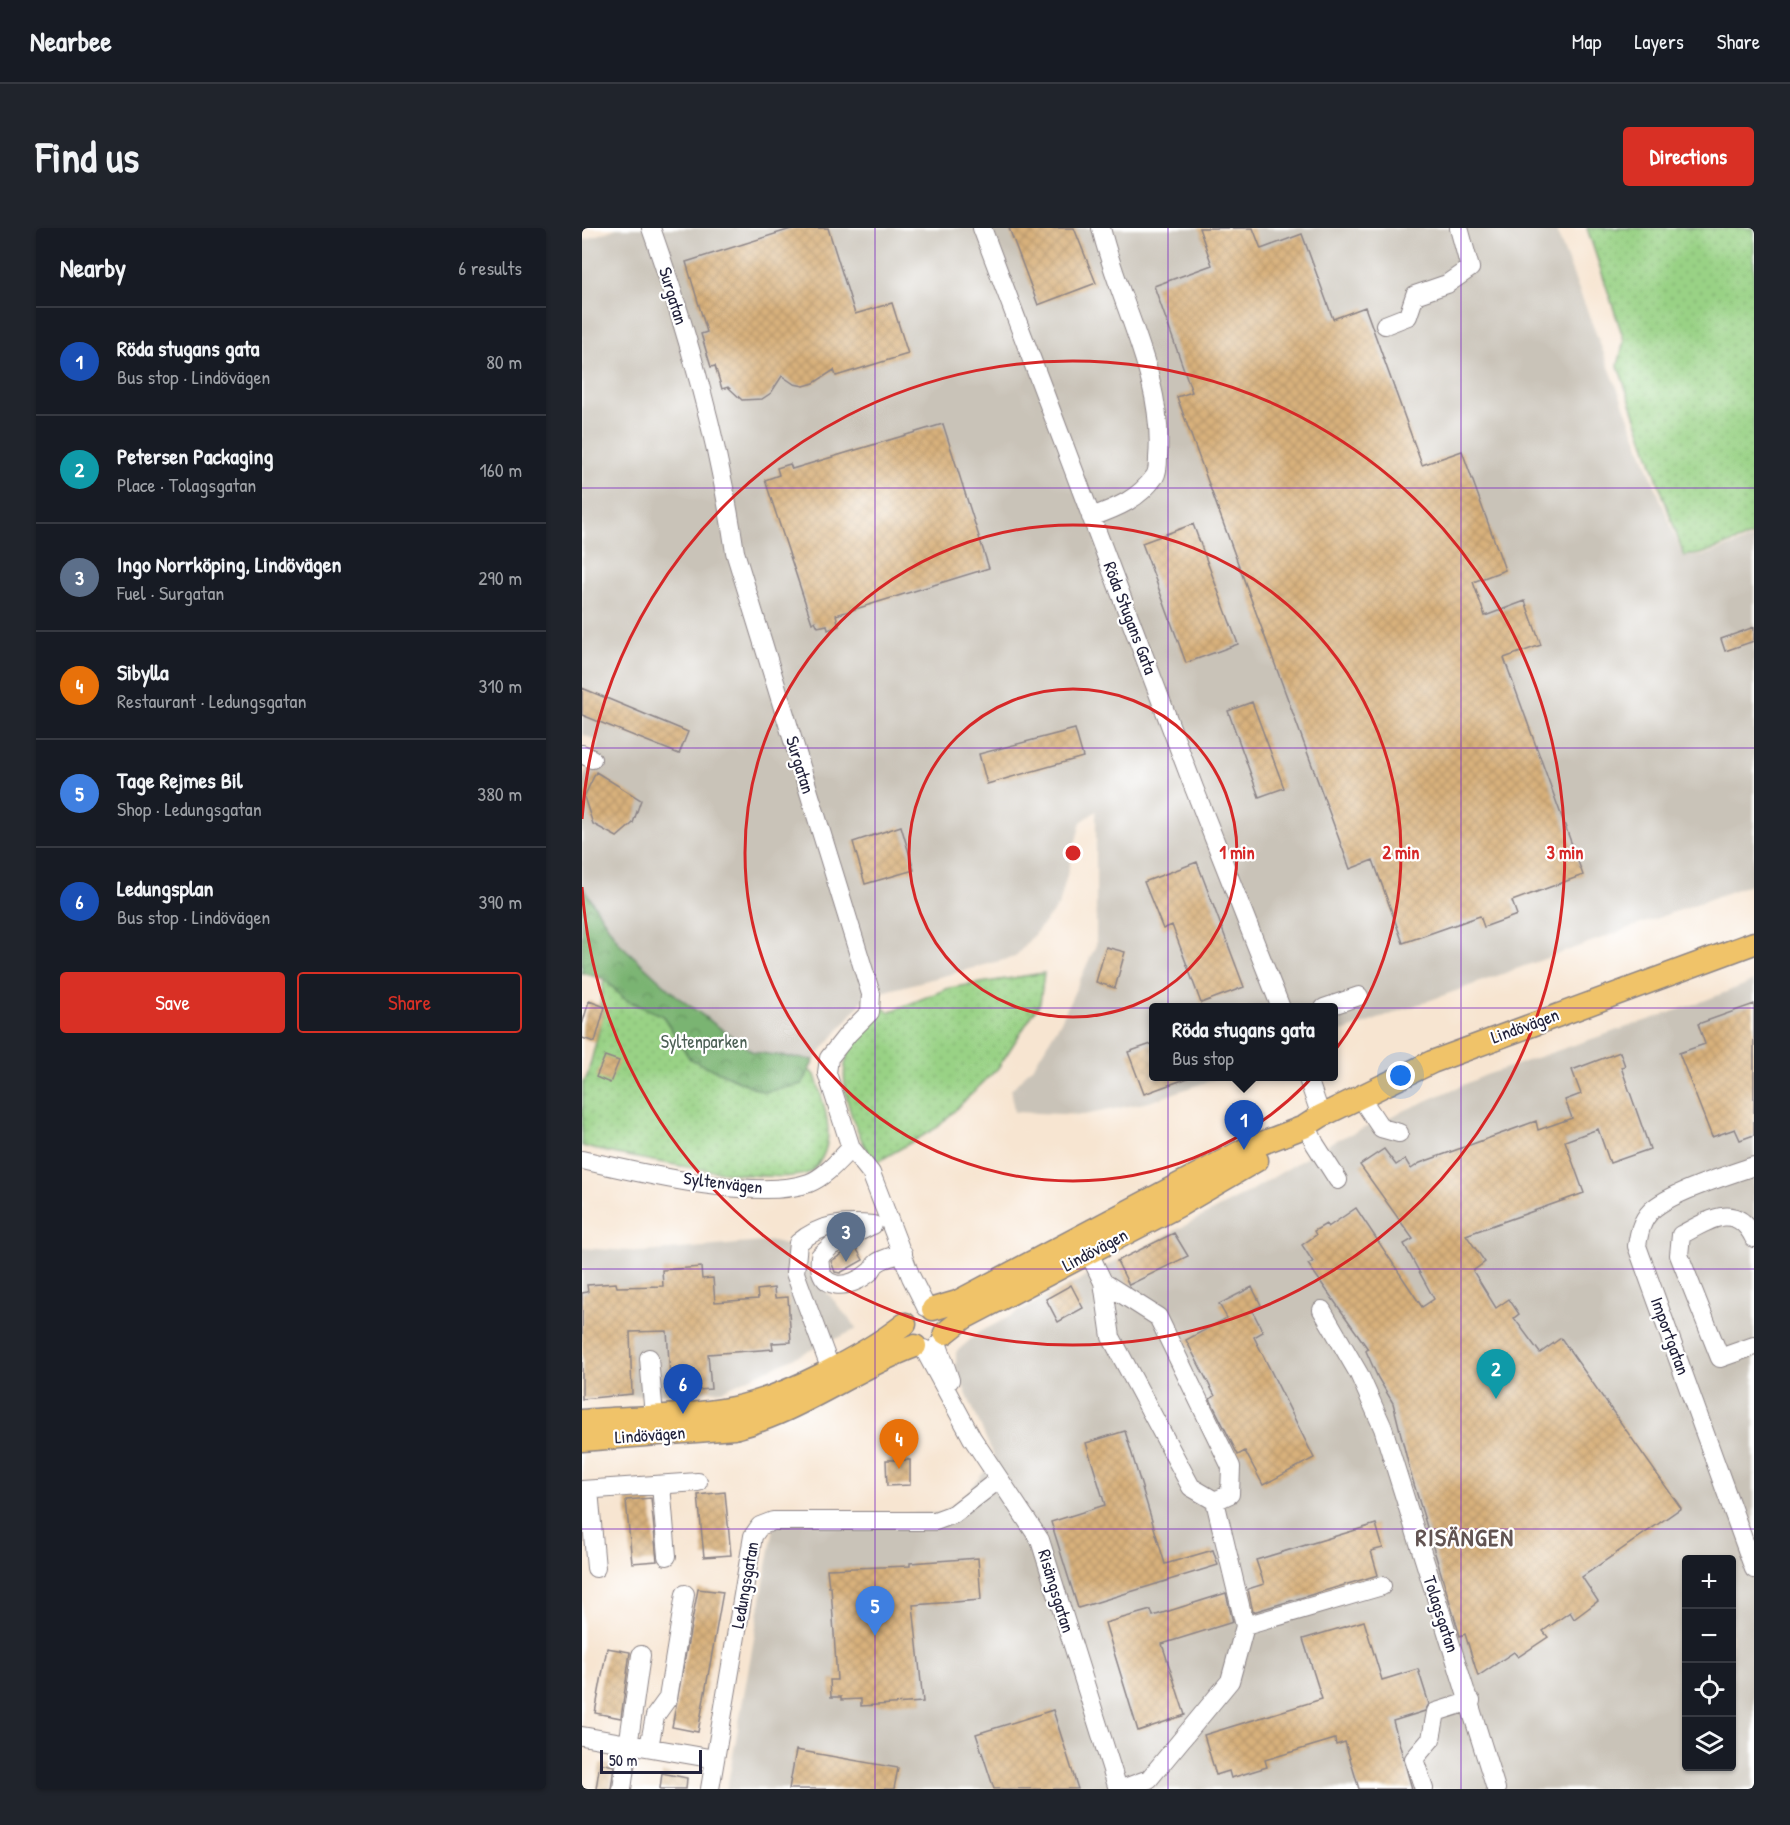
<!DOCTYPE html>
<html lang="en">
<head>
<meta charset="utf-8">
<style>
  body { margin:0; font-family:"Patrick Hand",sans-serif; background:#20242c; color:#f1f3f6 }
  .controls { position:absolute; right:18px; bottom:18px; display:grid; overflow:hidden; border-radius:6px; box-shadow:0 2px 4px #0004 }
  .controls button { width:54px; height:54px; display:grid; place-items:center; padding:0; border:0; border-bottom:2px solid #363941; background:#171b24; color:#f1f3f6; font:30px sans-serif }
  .scale { position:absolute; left:18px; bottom:15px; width:102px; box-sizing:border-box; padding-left:6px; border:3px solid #22223b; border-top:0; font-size:16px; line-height:21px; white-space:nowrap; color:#22223b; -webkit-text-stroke:4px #fff; paint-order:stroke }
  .you { position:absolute; left:819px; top:848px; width:21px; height:21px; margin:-15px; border:4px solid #fff; border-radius:50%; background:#1a73e8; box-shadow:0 0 0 9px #1a73e833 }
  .badge { display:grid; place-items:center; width:39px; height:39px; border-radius:50%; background:#d93025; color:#fff; font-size:20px; font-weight:700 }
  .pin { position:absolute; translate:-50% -50px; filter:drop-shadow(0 2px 3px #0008) }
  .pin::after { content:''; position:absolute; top:32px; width:21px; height:18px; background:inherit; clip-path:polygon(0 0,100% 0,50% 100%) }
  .popup { position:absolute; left:567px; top:775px; width:189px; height:78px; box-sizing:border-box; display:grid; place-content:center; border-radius:6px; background:#171b24; filter:drop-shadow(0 2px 4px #0005); font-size:20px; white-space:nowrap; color:#9ea1a6 }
  .popup b { font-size:22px; color:#f1f3f6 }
  .popup::after { content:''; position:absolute; left:50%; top:100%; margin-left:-12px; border:12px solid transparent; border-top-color:#171b24 }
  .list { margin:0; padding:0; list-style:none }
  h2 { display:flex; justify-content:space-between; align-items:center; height:78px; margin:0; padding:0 24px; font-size:26px }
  h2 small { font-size:20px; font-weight:400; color:#9ea1a6 }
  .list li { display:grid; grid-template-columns:39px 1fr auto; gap:18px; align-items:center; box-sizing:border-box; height:108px; padding:0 24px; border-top:2px solid #363941 }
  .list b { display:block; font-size:22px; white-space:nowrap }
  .list p { margin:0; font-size:20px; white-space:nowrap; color:#9ea1a6 }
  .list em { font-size:20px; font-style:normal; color:#9ea1a6 }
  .actions { display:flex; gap:12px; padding:18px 24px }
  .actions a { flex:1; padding:14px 0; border:2px solid #d93025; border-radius:6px; text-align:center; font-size:21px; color:#d93025 }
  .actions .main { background:#d93025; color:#fff }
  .icon { flex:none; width:33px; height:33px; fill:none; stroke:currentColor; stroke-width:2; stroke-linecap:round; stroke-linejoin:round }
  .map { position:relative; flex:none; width:1172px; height:1561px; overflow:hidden; border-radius:6px }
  header { display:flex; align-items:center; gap:36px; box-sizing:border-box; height:84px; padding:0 30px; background:#171b24; border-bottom:2px solid #363941 }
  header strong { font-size:28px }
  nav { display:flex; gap:33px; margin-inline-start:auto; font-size:21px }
  .intro { display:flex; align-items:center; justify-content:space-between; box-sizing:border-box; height:144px; padding:0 36px }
  h1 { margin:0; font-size:42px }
  .button { padding:15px 27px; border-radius:6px; background:#d93025; color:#fff; font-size:21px; font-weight:700 }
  main { display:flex; gap:36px; padding:0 36px }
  aside { flex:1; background:#171b24; border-radius:6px; box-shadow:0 2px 4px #0004 }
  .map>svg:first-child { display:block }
  .industrial { fill:#c9c3b8; fill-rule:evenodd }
  .grass { fill:url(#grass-dots); stroke:#5e7a60; stroke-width:1.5 }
  .forest { fill:url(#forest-crowns); stroke:#4e6b56; stroke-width:1.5 }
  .building { fill:url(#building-cross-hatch) }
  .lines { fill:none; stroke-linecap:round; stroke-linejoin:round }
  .minor-casing { stroke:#8c8486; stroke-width:20 }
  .major-casing { stroke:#8c8486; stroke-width:25 }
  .minor { stroke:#fff; stroke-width:18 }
  .major { stroke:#f0c369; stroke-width:22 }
  .grid { fill:none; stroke:#7b2cbf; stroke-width:1.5; stroke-opacity:0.55 }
  .ring { fill:none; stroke:#d62828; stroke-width:3 }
  .labels { text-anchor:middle; stroke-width:4.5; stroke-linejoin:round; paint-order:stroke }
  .street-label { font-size:18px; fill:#22223b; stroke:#fff }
  .park-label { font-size:18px; fill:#4c6055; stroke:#fff }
  .district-label { font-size:24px; font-weight:bold; letter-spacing:1.5px; fill:#625452; stroke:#fff }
  .centre { fill:#d62828; stroke:#fff; stroke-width:3 }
  .ring-label { font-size:18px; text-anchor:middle; font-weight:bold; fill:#d62828; stroke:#fff; stroke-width:4.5; stroke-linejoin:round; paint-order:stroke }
</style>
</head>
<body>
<header>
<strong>Nearbee</strong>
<nav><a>Map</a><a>Layers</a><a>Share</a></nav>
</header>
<div class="intro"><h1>Find us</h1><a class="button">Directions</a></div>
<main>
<aside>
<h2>Nearby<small>6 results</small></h2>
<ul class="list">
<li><span class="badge" style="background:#1a4fb4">1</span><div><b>Röda stugans gata</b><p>Bus stop · Lindövägen</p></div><em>80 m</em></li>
<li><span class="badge" style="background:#0f9aa8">2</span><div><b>Petersen Packaging</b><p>Place · Tolagsgatan</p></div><em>160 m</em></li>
<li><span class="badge" style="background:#5c6f8a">3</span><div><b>Ingo Norrköping, Lindövägen</b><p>Fuel · Surgatan</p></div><em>290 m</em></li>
<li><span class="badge" style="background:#e8710a">4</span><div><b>Sibylla</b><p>Restaurant · Ledungsgatan</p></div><em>310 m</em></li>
<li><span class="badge" style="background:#3f7fe0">5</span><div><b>Tage Rejmes Bil</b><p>Shop · Ledungsgatan</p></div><em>380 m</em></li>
<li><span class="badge" style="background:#1a4fb4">6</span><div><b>Ledungsplan</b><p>Bus stop · Lindövägen</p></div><em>390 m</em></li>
</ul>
<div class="actions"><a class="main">Save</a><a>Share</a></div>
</aside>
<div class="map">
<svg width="1172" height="1561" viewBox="0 0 1172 1561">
  <defs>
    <pattern id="grass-dots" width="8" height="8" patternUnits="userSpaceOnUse" patternTransform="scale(1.5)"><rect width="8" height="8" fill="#99d285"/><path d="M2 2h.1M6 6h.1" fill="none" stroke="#84b474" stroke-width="1.8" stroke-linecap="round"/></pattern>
    <pattern id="forest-crowns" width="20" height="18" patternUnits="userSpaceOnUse" patternTransform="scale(1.5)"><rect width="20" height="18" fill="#7ab472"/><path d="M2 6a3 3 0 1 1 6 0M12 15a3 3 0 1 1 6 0" fill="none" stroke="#64925f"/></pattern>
    <pattern id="building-cross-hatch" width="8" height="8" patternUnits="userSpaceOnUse" patternTransform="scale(1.5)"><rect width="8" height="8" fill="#d8b17c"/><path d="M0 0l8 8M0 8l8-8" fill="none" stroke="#b9986c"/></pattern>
  </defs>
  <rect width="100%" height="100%" fill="#fff"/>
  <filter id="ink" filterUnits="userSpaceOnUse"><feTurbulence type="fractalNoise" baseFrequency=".0167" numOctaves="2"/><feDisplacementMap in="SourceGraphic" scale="12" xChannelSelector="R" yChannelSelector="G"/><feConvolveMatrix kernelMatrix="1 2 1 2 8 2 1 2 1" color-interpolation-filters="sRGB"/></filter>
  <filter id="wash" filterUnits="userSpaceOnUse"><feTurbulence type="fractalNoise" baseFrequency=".008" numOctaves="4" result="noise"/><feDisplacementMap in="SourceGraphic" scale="24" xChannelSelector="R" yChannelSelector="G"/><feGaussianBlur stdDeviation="1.35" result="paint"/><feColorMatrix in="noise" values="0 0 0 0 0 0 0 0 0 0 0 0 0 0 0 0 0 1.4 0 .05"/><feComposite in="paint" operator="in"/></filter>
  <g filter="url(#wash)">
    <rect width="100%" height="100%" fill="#f7e5d1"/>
    <path class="industrial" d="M35,0H973L1101,329L1120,328L1172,310V655L752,807V780H572V848L638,849L567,874L502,887L432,884L429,862L453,836L479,793L514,717V583L499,594L477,677L433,729L285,768L232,832L171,824L97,770L37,715L0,658V554L17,514L0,506V13Z
      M1172,753V1561H145L195,1282L255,1286L360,1285L384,1266L413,1231L374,1142V1124L396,1105L667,964L750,914L904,847L1116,775ZM1104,1332H1150V1538H1104Z
      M192,1013L223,1024L227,1042L275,1101L141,1162L0,1171V1020L62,1024Z"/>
    <path class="grass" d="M1005,0H1172V307L1119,326L1102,328L1036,138L1042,112Z
      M462,745L458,775L416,840L356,899L292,936C274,903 254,862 266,824C272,807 286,791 296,776L307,784L367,760Z
      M22,751L44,772L81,788L108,831L182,864L220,856L227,842L233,847C242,877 258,915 231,942C210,963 34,927 0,918L1,853L5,849L23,779L18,777Z"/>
    <path class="forest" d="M0,658L37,715L97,770L171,824L232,832L220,856L182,864L108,831L81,788L44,772L22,751L0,745Z"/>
    <g id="blocks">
      <path class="building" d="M212,0H246L273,86L310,75L326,126L254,148L252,142L232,155L222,158L212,156L200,148L189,165L180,171L160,172L146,159L140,161L133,138L129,139L119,106L125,104L104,34Z
        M427,0H492L514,55L456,77Z
        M617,0H671L679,21L720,6L751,91L783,79L840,237L880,223L923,342L891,354L903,388L943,373L959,417L922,430L1001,647L930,673L935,687L902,699L898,688L821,715L791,632L768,641L595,169L610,164L572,58L630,37Z
        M361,196L407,340L254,387L257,398L246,402L245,397L236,399L233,393L230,395L183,252L197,247L195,240L208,236L210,241Z
        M611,296L656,416L604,435L560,315Z
        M1172,399V413L1143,423L1139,411Z
        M0,460L106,504L97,526L0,487Z
        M670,474L702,560L677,569L646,483Z
        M493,501L501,529L405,556L397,526Z
        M14,544L59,572L51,595L35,609L11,596L2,569Z
        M319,598L332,642L283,656L271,614Z
        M615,634L662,759L619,775L590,697L581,701L562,654Z
        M524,719L543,724L533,760L514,754Z
        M7,773L23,779L13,814L0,810V797Z
        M1172,776V907L1158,912L1153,901L1130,909L1097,825L1123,816L1116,796Z
        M572,815V849L606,850L562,866L546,824Z
        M1038,824L1043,838L1039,839L1068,921L1028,935L1016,901L983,913L1002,965L884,1007L903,1034L891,1043L914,1080L927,1071L937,1086L932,1090L958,1125L979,1110L1099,1280L1000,1349L1016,1373L992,1391L988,1384L961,1403L966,1409L936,1429L932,1424L896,1448L883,1406L878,1408L828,1243L811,1175L796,1150L784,1123L786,1121L726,1036L731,1034L720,1017L734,1007L732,1003L744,996L746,999L774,980L840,1079L852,1071L822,1016L831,1011L778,937L802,921L814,937L823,931L829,941L838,935L954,893L956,902L990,890L983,872L999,866L990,842Z
        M23,828L37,833L28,855L14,849Z
        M592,1005L606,1028L547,1057L535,1033Z
        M273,1018L281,1032L258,1045L253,1044L249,1033Z
        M119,1039L120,1051L131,1050L133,1074L176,1071L175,1062L192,1060L193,1070L206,1069L209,1114L190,1115L191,1121L126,1126L129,1161L89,1164L85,1103L48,1104L50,1166L0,1171V1065L6,1064L5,1057L34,1055L35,1059L81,1058L80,1042Z
        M489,1057L501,1080L476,1094L464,1071Z
        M670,1059L679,1077L670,1082L681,1104L672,1109L732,1230L681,1257L663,1223L656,1227L628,1171L633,1168L604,1112L645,1090L637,1076Z
        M543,1203L583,1336L631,1322L636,1337L496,1380L469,1294L523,1277L504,1215Z
        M304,1232H328V1257L305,1258Z
        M143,1264L149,1327L122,1329L116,1267Z
        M69,1270L75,1333L50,1335L44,1272Z
        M794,1296L801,1320L789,1323L796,1347L671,1384L666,1361L682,1356L674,1332Z
        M396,1330L399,1372L331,1377L341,1474L279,1478V1471L259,1472V1469H249L248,1452H255L249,1359H247L245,1341L328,1338V1335Z
        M116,1361L141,1364L116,1504L90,1499Z
        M644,1365L651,1394L580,1416L603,1487L556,1503L523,1395L569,1382L571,1388Z
        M782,1393L800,1452L836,1441L847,1476L843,1483L811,1493L830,1561H777L763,1514L754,1517L753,1511L683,1532L685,1539L649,1550L647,1543L634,1547L622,1507L740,1471L721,1411Z
        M25,1420L48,1424L39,1490L13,1485Z
        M471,1482L496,1561H412L394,1506Z
        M214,1522L316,1540L312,1561H207Z
        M18,1535L32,1538L29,1561H14Z
        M80,1545L105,1550L104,1561H78Z"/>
    </g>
  </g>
  <g filter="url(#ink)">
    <use href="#blocks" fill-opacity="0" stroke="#8c8486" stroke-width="1.5"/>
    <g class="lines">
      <g class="minor-casing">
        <path id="minor" d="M69,0C106,105 137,214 153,324L289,766L288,784L266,806L247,830L245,845L269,920L289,945L329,1049L344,1079
          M400,0L612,560L699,780
          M803,97L826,88L833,67L865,56L888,40L877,0
          M509,289C535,280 557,271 573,248C576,243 576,236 576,230C583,150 537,76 519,0
          M0,526L10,531
          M742,780L777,768
          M725,848L739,888
          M779,870L799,900L817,905
          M725,898L733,916L756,952
          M0,932C57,944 173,974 227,955C243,949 257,932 269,920
          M1172,938C1146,947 1087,965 1069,983C1059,993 1057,1005 1055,1018L1172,1341
          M290,997L249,1018L238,1028C234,1065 268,1062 289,1043C291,1041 292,1037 295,1035C301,1030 313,1028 321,1025
          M1172,1010C1154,973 1127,992 1099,1007L1097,1027L1138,1130L1172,1118
          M501,1013L521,1054L576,1089L649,1239L648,1266L633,1273L609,1259L529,1109L521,1054
          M740,1082L777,1146L801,1200L914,1561
          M356,1117L368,1152
          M342,1121L390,1210L458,1312L536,1561
          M67,1130L73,1200
          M253,1153L213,1045L216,1015C238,996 262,994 291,997
          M79,1257L85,1328
          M0,1262L116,1254
          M7,1262L14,1340
          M663,1398L800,1358
          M0,1508L133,1531
          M67,1519L73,1488L86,1470L103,1366
          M40,1561L59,1427
          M128,1561L171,1308L178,1298L191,1293H353L372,1286L416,1252
          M540,1561L567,1551L648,1453L663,1398L633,1273
          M842,1561L832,1531L849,1511L854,1484L889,1473"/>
      </g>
      <g class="major-casing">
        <path id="major" d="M351,1081L375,1074L662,922L722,899L739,888L850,834L1172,715
          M363,1105L382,1090L598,977L675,932
          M0,1193C50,1189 102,1189 151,1180C202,1170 282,1128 323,1096
          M0,1212L152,1200C218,1184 270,1141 333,1118"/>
      </g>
      <use href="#minor" class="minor"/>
      <use href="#major" class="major"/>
    </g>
  </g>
  <path class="grid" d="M293,0V1561M586,0V1561M879,0V1561M0,260H1172M0,520H1172M0,780H1172M0,1041H1172M0,1301H1172"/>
  <g class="ring">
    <circle cx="491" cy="625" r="164"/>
    <circle cx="491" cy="625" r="328"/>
    <path d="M0 591A492 492 0 1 1 0 659"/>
  </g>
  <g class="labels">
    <g class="street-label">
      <text transform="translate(91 68) rotate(73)" y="6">Surgatan</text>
      <text transform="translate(548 390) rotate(69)" y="6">Röda Stugans Gata</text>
      <text transform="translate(218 537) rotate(73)" y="6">Surgatan</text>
      <text transform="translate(943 798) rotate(-20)" y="6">Lindövägen</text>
      <text transform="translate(141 955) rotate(7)" y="6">Syltenvägen</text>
      <text transform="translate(513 1022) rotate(-28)" y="6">Lindövägen</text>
      <text transform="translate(1088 1108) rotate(70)" y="6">Importgatan</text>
      <text transform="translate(68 1207) rotate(-4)" y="6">Lindövägen</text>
      <text transform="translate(163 1357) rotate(-80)" y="6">Ledungsgatan</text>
      <text transform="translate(474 1363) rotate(73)" y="6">Risängsgatan</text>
      <text transform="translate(859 1386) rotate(72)" y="6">Tolagsgatan</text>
    </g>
    <g class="park-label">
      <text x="122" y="820">Syltenparken</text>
    </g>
    <g class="district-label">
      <text x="883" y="1318">RISÄNGEN</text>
    </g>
  </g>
  <circle cx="491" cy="625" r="9" class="centre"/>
  <g class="ring-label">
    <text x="655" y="631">1 min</text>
    <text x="819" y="631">2 min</text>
    <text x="983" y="631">3 min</text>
  </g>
</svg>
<div class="controls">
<button>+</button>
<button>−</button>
<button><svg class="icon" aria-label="locate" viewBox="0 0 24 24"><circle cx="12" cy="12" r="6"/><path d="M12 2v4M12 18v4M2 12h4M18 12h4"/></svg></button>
<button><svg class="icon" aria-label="layers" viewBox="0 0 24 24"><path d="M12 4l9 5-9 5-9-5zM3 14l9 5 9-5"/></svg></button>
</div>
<div class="scale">50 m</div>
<div class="you"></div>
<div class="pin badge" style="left:662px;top:922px;background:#1a4fb4">1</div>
<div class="popup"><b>Röda stugans gata</b>Bus stop</div>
<div class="pin badge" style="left:914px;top:1171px;background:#0f9aa8">2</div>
<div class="pin badge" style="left:264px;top:1034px;background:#5c6f8a">3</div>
<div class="pin badge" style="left:317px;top:1241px;background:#e8710a">4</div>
<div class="pin badge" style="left:293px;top:1408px;background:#3f7fe0">5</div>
<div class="pin badge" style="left:101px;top:1186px;background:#1a4fb4">6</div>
</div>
</main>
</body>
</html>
